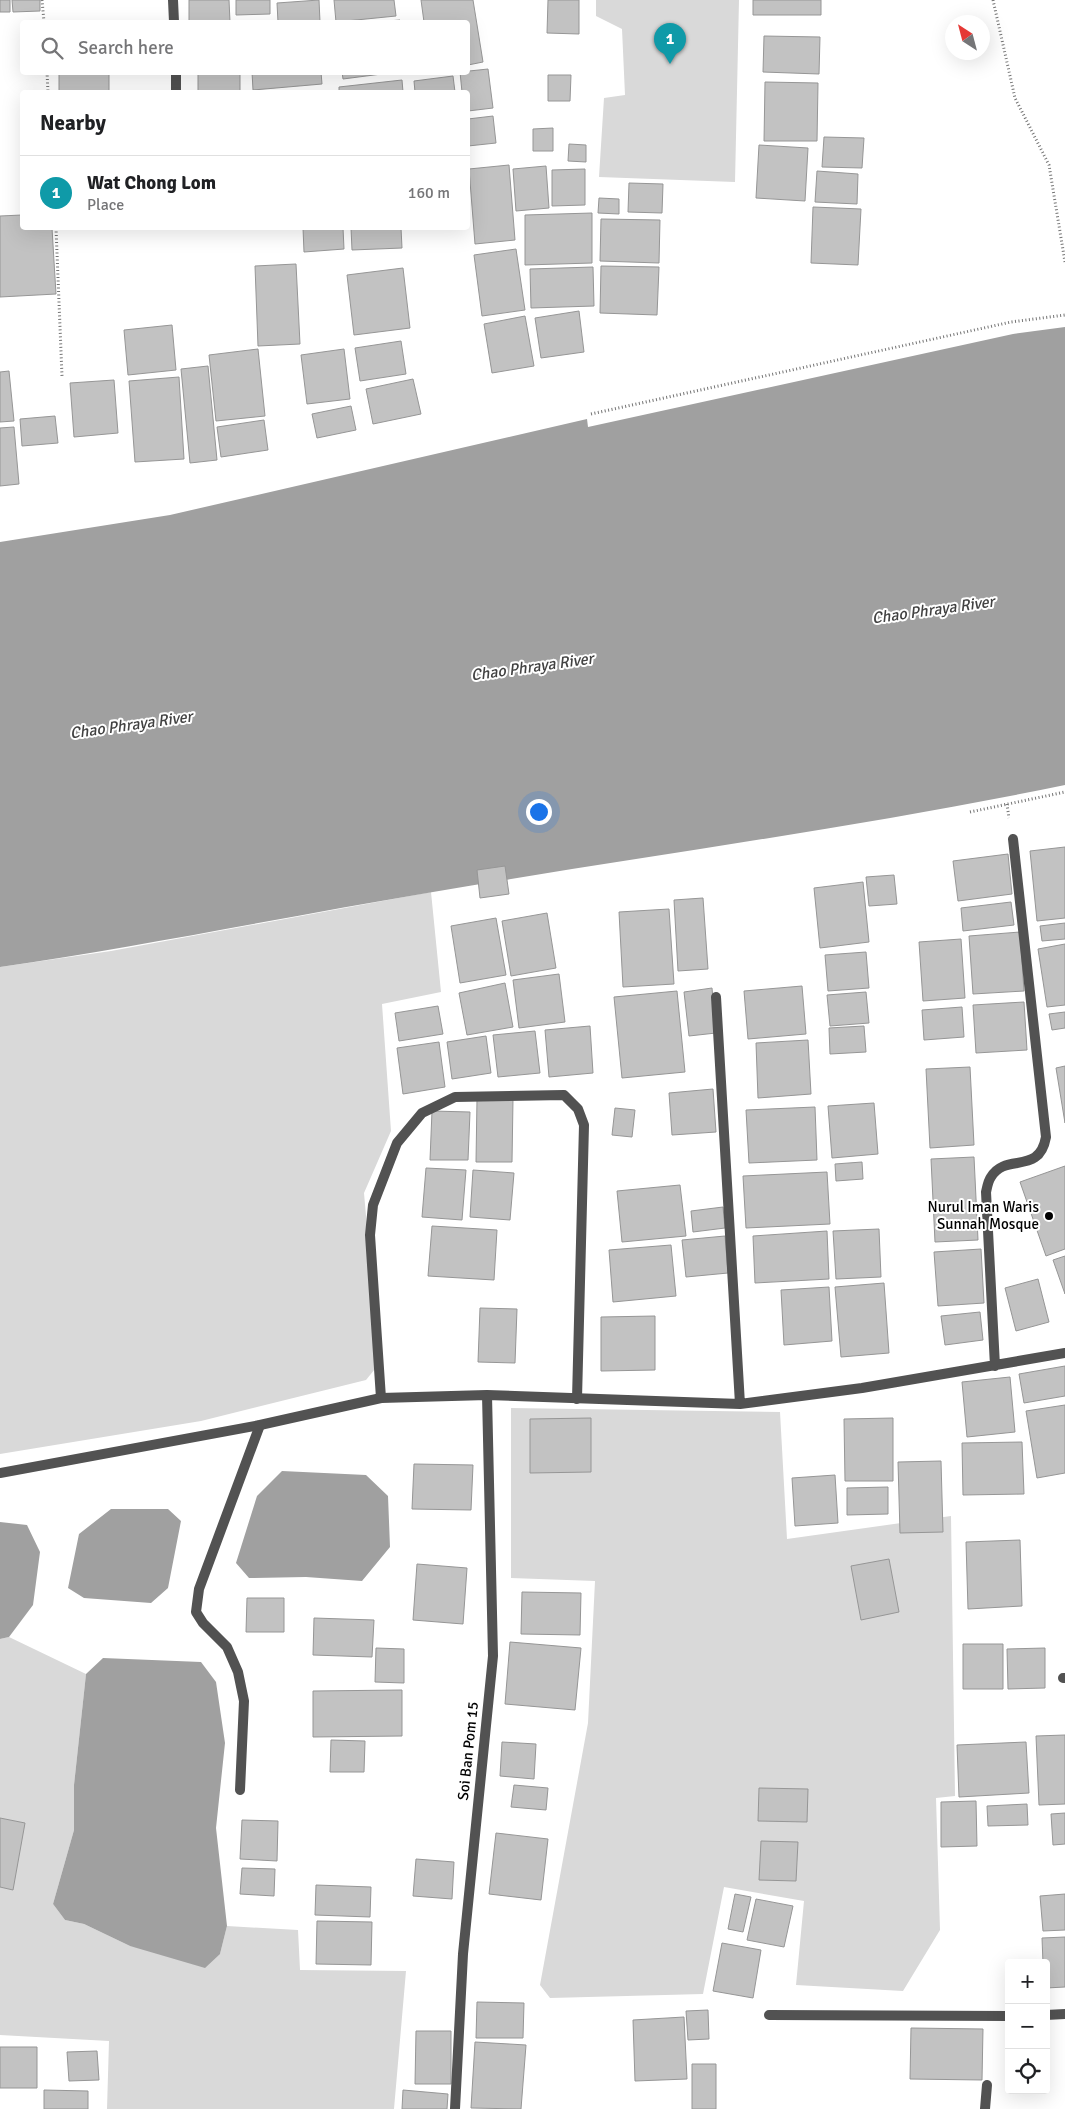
<!DOCTYPE html>
<html lang="en">
<head>
<meta charset="utf-8">
<style>
  body { margin:0; font-family:Signika,sans-serif; background:#f6f6f6; color:#202124 }
  .controls { position:absolute; right:15px; bottom:15px; display:grid; overflow:hidden; border-radius:5px; box-shadow:0 5px 20px #0002 }
  .controls button { width:45px; height:45px; display:grid; place-items:center; padding:0; border:0; border-bottom:1px solid #e0e0e0; background:#fff; color:#202124; font:25px sans-serif }
  .compass { position:absolute; left:945px; top:15px; width:45px; height:45px; border-radius:50%; background:#fff; box-shadow:0 5px 20px #0002; rotate:324deg }
  .you { position:absolute; left:538px; top:811px; width:18px; height:18px; margin:-12px; border:4px solid #fff; border-radius:50%; background:#1a73e8; box-shadow:0 0 0 8px #1a73e833 }
  .badge { display:grid; place-items:center; width:32px; height:32px; border-radius:50%; background:#0f766e; color:#fff; font-size:16px; font-weight:700 }
  .pin { position:absolute; translate:-50% -41px; filter:drop-shadow(0 1px 2px #0008) }
  .pin::after { content:''; position:absolute; top:26px; width:18px; height:15px; background:inherit; clip-path:polygon(0 0,100% 0,50% 100%) }
  .list { margin:0; padding:0; list-style:none }
  h2 { display:flex; justify-content:space-between; align-items:center; height:65px; margin:0; padding:0 20px; font-size:21px }
  h2 small { font-size:16px; font-weight:400; color:#757577 }
  .list li { display:grid; grid-template-columns:32px 1fr auto; gap:15px; align-items:center; box-sizing:border-box; height:75px; padding:0 20px; border-top:1px solid #e0e0e0 }
  .list b { display:block; font-size:19px; white-space:nowrap }
  .list p { margin:0; font-size:16px; white-space:nowrap; color:#757577 }
  .list em { font-size:16px; font-style:normal; color:#757577 }
  .icon { flex:none; width:28px; height:28px; fill:none; stroke:currentColor; stroke-width:2; stroke-linecap:round; stroke-linejoin:round }
  .map { position:relative; flex:none; width:1065px; height:2109px; overflow:hidden }
  .search { position:absolute; background:#fff; box-shadow:0 5px 20px #0002; left:20px; top:20px; width:450px; height:55px; display:flex; align-items:center; gap:12px; box-sizing:border-box; padding:0 18px; border-radius:5px; color:#757577; font-size:19px }
  .panel { position:absolute; background:#fff; box-shadow:0 5px 20px #0002; left:20px; top:90px; width:450px; height:140px; border-radius:5px }
  .map>svg:first-child { display:block }
  .green { fill:#d9d9d9 }
  .water { fill:#a0a0a0 }
  .building { fill:#c2c2c2; stroke:#969696 }
  .lines { fill:none; stroke-linecap:round; stroke-linejoin:round }
  .path { stroke:#747474; stroke-width:3; stroke-dasharray:1 2.5; stroke-linecap:butt }
  .service { stroke:#525252; stroke-width:10 }
  .minor { stroke:#525252; stroke-width:10 }
  .poi-dot { fill:#000; stroke:#fff; stroke-width:2 }
  .labels { text-anchor:middle; stroke-width:4; stroke-linejoin:round; paint-order:stroke }
  .poi-label { font-size:15px; fill:#000; stroke:#fff; text-anchor:end }
  .street-label { font-size:15px; fill:#000; stroke:#fff }
  .water-label { font-size:16px; font-style:italic; fill:#414141; stroke:#fff }
</style>
</head>
<body>
<div class="map">
<svg width="1065" height="2109" viewBox="0 0 1065 2109">
  <rect width="100%" height="100%" fill="#fff"/>
  <path class="green" d="M596,0H739L735,182L599,177L604,98L625,95L622,29L596,16Z
    M431,892L441,992L382,1004L391,1131L364,1193L379,1364L366,1380L201,1421L0,1454V967L111,951Z
    M511,1408L780,1412L787,1539L951,1516L955,1796L936,1798L940,1930L903,1991L796,1985L804,1901L724,1887L703,1994L550,1998L540,1985L588,1723L595,1581L511,1578Z
    M9,1637L86,1674L74,1785V1830L53,1904L65,1920L84,1924L130,1946L220,1954L227,1926L298,1930L300,1970L406,1971L394,2109H107L109,2041L0,2035V1639Z"/>
  <path class="water" d="M1065,327V785C856,828 644,856 433,892C289,916 145,946 0,967V542L170,515L587,419L588,427L1013,334Z
    M282,1471L366,1475L388,1496L390,1547L362,1581L306,1577L249,1578L236,1563L257,1496Z
    M111,1509H168L181,1521L168,1588L151,1603L84,1598L68,1588L79,1534Z
    M0,1522L27,1525L40,1552L33,1605L9,1637L0,1639Z
    M103,1658L201,1662L216,1682L225,1743L216,1828L227,1926L220,1954L205,1968L130,1946L84,1924L65,1920L53,1904L74,1830V1785L86,1674Z"/>
  <path class="building" d="M0,0H10V12H0Z
    M12,0H40V11L13,12Z
    M189,0H229L230,22H189Z
    M236,0H270V14L236,15Z
    M319,0L320,22H278L277,3Z
    M334,0H394L396,16L336,22Z
    M421,0H473L483,62L468,65V22H424Z
    M548,0H579V34L547,33Z
    M753,0H821V15H753Z
    M400,20V22H376Z
    M764,36L820,37L819,74L763,72Z
    M488,69L493,108L468,111V92H462L460,72Z
    M59,72H109V92H59Z
    M198,72H240V92H198Z
    M252,72H321L322,84L253,90Z
    M342,72H397L343,79Z
    M548,75H571L570,101H548Z
    M453,76L455,92H415L414,81Z
    M402,80L403,92H339V87Z
    M765,82L818,83L817,141H764Z
    M493,116L496,143L468,146V119Z
    M553,128V151H533V129Z
    M824,137L864,138L862,168L822,167Z
    M569,144L586,145V162L568,161Z
    M759,145L808,148L805,201L756,198Z
    M509,165L515,240L475,244L469,169Z
    M546,166L549,208L516,211L513,169Z
    M585,169V205L552,206V170Z
    M817,171L858,174L857,204L815,202Z
    M629,183L663,184L662,213L628,212Z
    M599,198L619,199V214L598,213Z
    M813,207L861,209L858,265L811,263Z
    M592,213V263L525,265V215Z
    M22,215V228H52L56,294L0,297V216Z
    M601,219L660,220L659,263L600,261Z
    M303,228H343L344,249L304,252Z
    M351,228H401L402,248L352,250Z
    M516,249L525,310L482,316L474,255Z
    M296,264L300,344L258,346L255,266Z
    M601,266L659,267L657,315L600,313Z
    M593,267L594,306L531,308L530,269Z
    M403,268L410,328L354,335L347,275Z
    M579,311L584,352L541,358L535,318Z
    M525,316L534,366L492,373L484,324Z
    M172,325L176,370L128,375L124,330Z
    M401,341L406,374L360,381L355,348Z
    M258,349L265,416L216,421L209,355Z
    M344,349L350,399L307,404L301,355Z
    M208,366L217,460L190,463L181,369Z
    M9,371L14,421L0,422V372Z
    M179,377L184,459L135,462L129,381Z
    M413,379L421,414L373,424L366,389Z
    M114,380L118,433L74,437L70,383Z
    M351,406L356,430L317,438L312,414Z
    M55,416L58,443L22,446L20,419Z
    M264,420L268,450L221,457L217,427Z
    M14,427L19,484L0,486V428Z
    M1065,847V918L1037,921L1030,851Z
    M1008,854L1012,894L958,901L953,861Z
    M505,866L509,894L480,898L477,870Z
    M894,875L897,904L869,906L866,877Z
    M863,882L869,942L820,948L814,888Z
    M703,898L708,969L678,971L674,900Z
    M1011,902L1014,925L963,931L961,908Z
    M669,909L674,984L623,987L619,912Z
    M547,913L556,968L511,976L502,921Z
    M496,918L506,975L460,983L451,926Z
    M1065,923V939L1042,941L1040,926Z
    M1020,932L1024,991L973,994L969,936Z
    M961,939L965,998L923,1001L919,942Z
    M1065,944V1005L1047,1007L1038,949Z
    M866,952L869,988L828,991L825,955Z
    M559,974L565,1022L519,1028L513,980Z
    M505,983L513,1027L467,1035L459,993Z
    M802,986L806,1034L748,1039L744,991Z
    M712,988L716,1033L689,1036L684,992Z
    M677,991L685,1072L622,1078L614,997Z
    M866,992L869,1023L830,1026L827,995Z
    M1024,1002L1027,1050L976,1053L973,1005Z
    M438,1006L443,1034L399,1041L395,1013Z
    M962,1007L964,1037L924,1040L922,1010Z
    M1065,1012V1028L1052,1030L1049,1014Z
    M590,1026L593,1073L549,1077L545,1030Z
    M864,1026L866,1052L830,1054L829,1028Z
    M535,1031L540,1073L498,1077L493,1035Z
    M486,1036L491,1073L452,1079L447,1042Z
    M808,1040L811,1094L758,1098L756,1043Z
    M439,1042L445,1087L403,1094L397,1048Z
    M1065,1066V1123L1056,1068Z
    M970,1067L974,1145L930,1148L926,1069Z
    M713,1089L716,1132L672,1135L669,1093Z
    M477,1099H513L512,1162H476Z
    M874,1103L878,1154L832,1158L828,1106Z
    M815,1107L817,1160L749,1163L746,1110Z
    M615,1108L635,1110L632,1137L612,1135Z
    M432,1111L470,1112L468,1160H430Z
    M974,1157L978,1240L935,1242L931,1159Z
    M862,1162L863,1179L836,1181L835,1164Z
    M1065,1166V1249L1046,1256L1020,1182Z
    M426,1168L466,1170L462,1220L422,1217Z
    M473,1170L514,1173L510,1220L470,1217Z
    M827,1172L830,1224L746,1228L743,1176Z
    M680,1185L686,1236L622,1242L617,1191Z
    M723,1207L725,1228L693,1232L691,1211Z
    M432,1226L497,1230L494,1280L428,1276Z
    M879,1229L881,1277L836,1279L833,1231Z
    M827,1231L829,1279L755,1283L753,1236Z
    M725,1236L728,1273L686,1277L682,1240Z
    M671,1245L676,1296L613,1302L609,1250Z
    M981,1249L984,1303L938,1306L934,1252Z
    M1065,1256V1294L1053,1260Z
    M1038,1279L1049,1322L1016,1331L1005,1288Z
    M884,1283L889,1353L841,1357L835,1287Z
    M829,1287L832,1341L784,1345L781,1290Z
    M480,1308L517,1309L515,1363L478,1362Z
    M980,1312L983,1340L945,1345L941,1316Z
    M655,1316V1370L601,1371V1317Z
    M1065,1366V1396L1024,1403L1019,1374Z
    M1010,1377L1015,1432L967,1437L962,1382Z
    M1065,1405V1473L1037,1478L1026,1411Z
    M591,1418V1472L530,1473V1419Z
    M893,1418V1481H845L844,1419Z
    M1022,1442L1024,1494L963,1495L962,1443Z
    M941,1461L943,1532L900,1533L898,1462Z
    M414,1464L473,1465L471,1510L412,1509Z
    M835,1475L838,1523L795,1526L792,1478Z
    M888,1487V1514L847,1515V1488Z
    M1020,1540L1022,1606L968,1609L966,1542Z
    M889,1559L899,1612L861,1620L851,1566Z
    M417,1564L467,1568L463,1624L413,1620Z
    M522,1592L581,1593L580,1635L521,1634Z
    M247,1598H284V1632H246Z
    M314,1618L374,1620L372,1657L313,1655Z
    M510,1642L581,1648L575,1710L505,1704Z
    M963,1644H1003V1689H963Z
    M376,1648L404,1649V1683L375,1682Z
    M1045,1648V1688L1008,1689L1007,1649Z
    M402,1690V1736L313,1737V1691Z
    M1065,1735V1804L1039,1805L1036,1736Z
    M331,1740L365,1741L364,1772H330Z
    M502,1742L536,1744L534,1779L500,1776Z
    M1026,1742L1029,1793L959,1797L957,1745Z
    M514,1785L548,1788L546,1810L511,1807Z
    M759,1788L808,1789L807,1822L758,1821Z
    M976,1801L977,1846L941,1847V1802Z
    M1027,1804L1028,1825L988,1826L987,1806Z
    M1065,1813V1844L1053,1845L1051,1814Z
    M0,1818L25,1823L13,1890L0,1887Z
    M242,1820L278,1821L277,1861L240,1859Z
    M496,1833L548,1839L541,1900L489,1894Z
    M761,1841L798,1842L796,1881L759,1880Z
    M416,1859L454,1862L452,1899L413,1896Z
    M242,1868L275,1869L274,1896L240,1894Z
    M316,1885L371,1887L370,1917L315,1915Z
    M735,1894L751,1897L743,1932L728,1929Z
    M1065,1894V1930L1043,1931L1040,1896Z
    M756,1899L793,1906L784,1947L747,1940Z
    M317,1921L372,1922L371,1965L316,1964Z
    M1065,1937V1987L1046,1988V1963H1043L1042,1938Z
    M722,1943L761,1950L753,1998L713,1991Z
    M477,2002L524,2003L523,2038H476Z
    M708,2010L709,2039L688,2040L686,2011Z
    M684,2017L687,2079L635,2081L633,2020Z
    M911,2028L983,2029L982,2080L910,2079Z
    M416,2031H451V2084H415Z
    M475,2042L526,2045L521,2109L471,2108Z
    M0,2047H37V2088H0Z
    M97,2051L99,2080L69,2081L67,2052Z
    M692,2064H716V2109H692Z
    M44,2090L88,2091V2109H44Z
    M403,2090L448,2094L447,2109H402Z"/>
  <g class="lines">
    <path class="path" d="M42,0L44,22
      M993,0L1015,98L1049,165L1065,262
      M47,72L48,92
      M56,228L62,376
      M591,414L1011,322L1065,315
      M1007,804L1009,818
      M970,812L1065,792"/>
    <path class="service" d="M381,1398L370,1235L373,1205L397,1143L422,1113L455,1097L564,1095L578,1109L584,1125L577,1399
      M1063,1678H1065
      M240,1790L244,1701L238,1672L227,1647L203,1623L196,1612L199,1589L260,1425
      M985,2109L987,2085"/>
    <path class="minor" d="M173,0L174,22
      M176,72V92
      M716,997L740,1404
      M995,1366L986,1192C987,1188 988,1181 991,1177C1006,1152 1039,1176 1046,1137L1013,839
      M0,1473L260,1425L381,1398L487,1395L740,1404L862,1388L1065,1353
      M769,2015L1009,2016
      M1046,2015L1065,2014
      M455,2109L463,1954L493,1656L487,1395"/>
  </g>
  <circle class="poi-dot" cx="1049" cy="1216" r="5"/>
  <g class="labels">
    <g class="poi-label">
      <text x="1039" y="1212">Nurul Iman Waris<tspan x="1039" dy="17">Sunnah Mosque</tspan></text>
    </g>
    <g class="street-label">
      <text transform="translate(468 1751) rotate(-84)" y="5">Soi Ban Pom 15</text>
    </g>
    <g class="water-label">
      <text transform="translate(933 609) rotate(-8)" y="6">Chao Phraya River</text>
      <text transform="translate(532 666) rotate(-8)" y="6">Chao Phraya River</text>
      <text transform="translate(131 724) rotate(-8)" y="6">Chao Phraya River</text>
    </g>
  </g>
</svg>
<div class="controls">
<button>+</button>
<button>−</button>
<button><svg class="icon" aria-label="locate" viewBox="0 0 24 24"><circle cx="12" cy="12" r="6"/><path d="M12 2v4M12 18v4M2 12h4M18 12h4"/></svg></button>
</div>
<svg class="compass" viewBox="-18 -18 36 36"><path d="M0-13l5 13h-10z" fill="#e53935"/><path d="M0 13l5-13h-10z" fill="#757577"/></svg>
<div class="you"></div>
<div class="pin badge" style="left:670px;top:64px;background:#0f9aa8">1</div>
<div class="search"><svg class="icon" aria-label="search" viewBox="0 0 24 24"><circle cx="10" cy="10" r="6"/><path d="M15 15l6 6"/></svg>Search here</div>
<section class="panel">
<h2>Nearby<small></small></h2>
<ul class="list">
<li><span class="badge" style="background:#0f9aa8">1</span><div><b>Wat Chong Lom</b><p>Place</p></div><em>160 m</em></li>
</ul>
</section>
</div>
</body>
</html>
